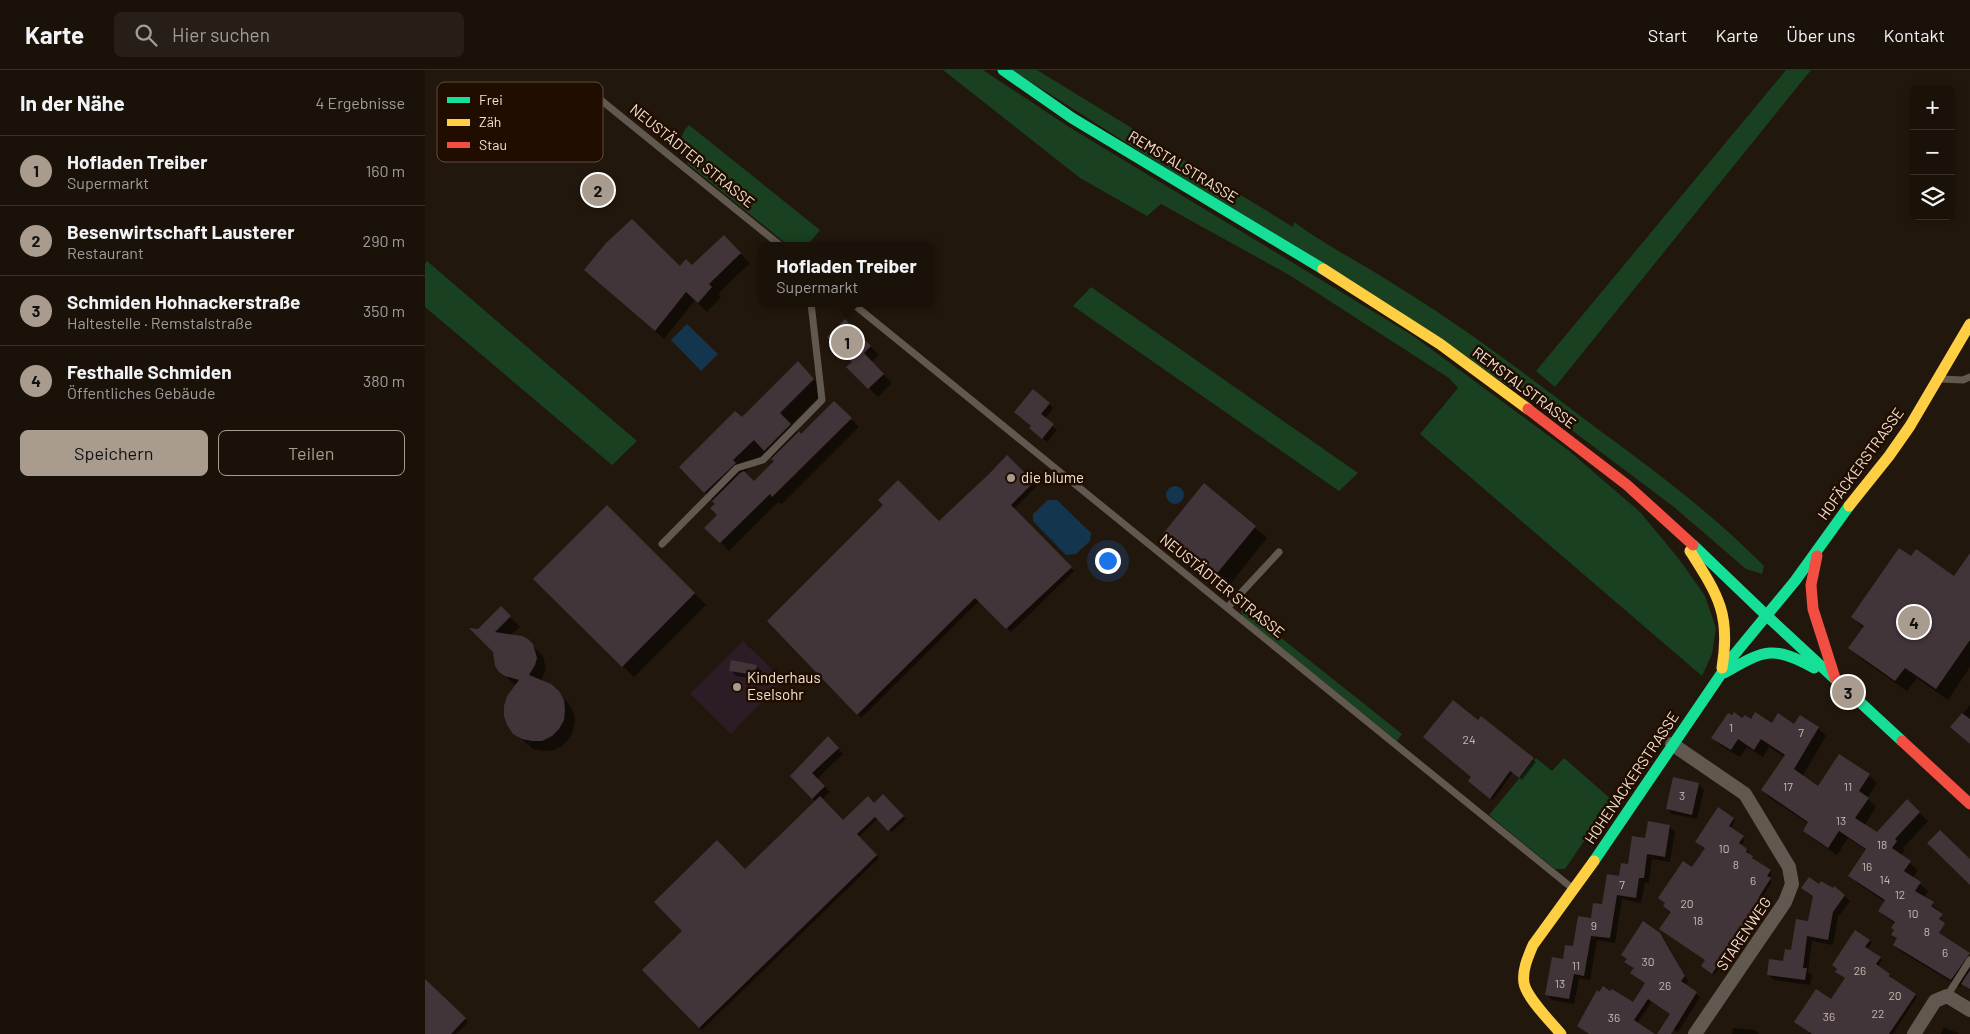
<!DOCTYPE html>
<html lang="de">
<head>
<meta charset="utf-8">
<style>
  body { margin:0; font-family:Barlow,sans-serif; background:#271f17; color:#f1f3f6 }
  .controls { position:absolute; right:15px; top:15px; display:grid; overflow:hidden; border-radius:8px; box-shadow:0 2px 8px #0003 }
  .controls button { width:45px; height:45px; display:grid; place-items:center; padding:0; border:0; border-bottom:1px solid #38312a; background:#1a1109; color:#f1f3f6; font:25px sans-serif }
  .you { position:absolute; left:682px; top:490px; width:18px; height:18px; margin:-12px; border:4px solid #fff; border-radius:50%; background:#1a73e8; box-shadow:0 0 0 8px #1a73e833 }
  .badge { display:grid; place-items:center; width:32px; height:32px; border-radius:50%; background:#a99c8f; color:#111; font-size:16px; font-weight:700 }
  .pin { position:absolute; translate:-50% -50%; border:2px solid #fff; box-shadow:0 1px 5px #0006 }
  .popup { position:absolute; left:334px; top:172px; width:175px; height:65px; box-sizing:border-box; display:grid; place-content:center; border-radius:8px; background:#1a1109; filter:drop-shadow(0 1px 4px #0005); font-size:16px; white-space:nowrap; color:#9f9d9c }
  .popup b { font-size:19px; color:#f1f3f6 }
  .popup::after { content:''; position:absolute; left:50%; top:100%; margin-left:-10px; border:10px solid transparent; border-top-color:#1a1109 }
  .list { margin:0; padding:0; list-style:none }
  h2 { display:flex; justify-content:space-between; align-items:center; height:65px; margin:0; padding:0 20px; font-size:21px }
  h2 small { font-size:16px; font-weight:400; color:#9f9d9c }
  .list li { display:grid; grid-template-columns:32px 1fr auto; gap:15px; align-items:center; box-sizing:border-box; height:70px; padding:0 20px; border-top:1px solid #38312a }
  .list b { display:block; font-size:19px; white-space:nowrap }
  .list p { margin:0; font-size:16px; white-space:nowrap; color:#9f9d9c }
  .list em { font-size:16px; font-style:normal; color:#9f9d9c }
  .actions { display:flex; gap:10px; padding:15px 20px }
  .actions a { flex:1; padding:11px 0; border:1px solid #a99c8f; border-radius:8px; text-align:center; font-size:18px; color:#a99c8f }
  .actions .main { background:#a99c8f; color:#111 }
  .icon { flex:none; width:28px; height:28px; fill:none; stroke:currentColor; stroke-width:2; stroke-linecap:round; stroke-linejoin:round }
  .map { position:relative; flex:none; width:1545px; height:964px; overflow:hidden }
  header { display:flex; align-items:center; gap:30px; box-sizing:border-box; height:70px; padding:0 25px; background:#1a1109; border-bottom:1px solid #38312a }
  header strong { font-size:24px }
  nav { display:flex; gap:28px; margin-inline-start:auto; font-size:18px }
  .search { width:350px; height:45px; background:#271f17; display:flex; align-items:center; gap:12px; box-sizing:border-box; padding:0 18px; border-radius:8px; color:#9f9d9c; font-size:19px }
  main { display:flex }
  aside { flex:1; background:#1a1109 }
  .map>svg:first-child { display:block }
  .education { fill:#2b1c25 }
  .green { fill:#194021 }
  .water { fill:#13364e }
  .shadow { fill:#0007; fill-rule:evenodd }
  .building { fill:#42353a }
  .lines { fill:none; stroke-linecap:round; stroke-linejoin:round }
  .lane { stroke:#61584f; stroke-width:7 }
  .street { stroke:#61584f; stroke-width:14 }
  .fast { stroke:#16e098; stroke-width:11 }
  .slow { stroke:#ffcf43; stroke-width:11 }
  .jam { stroke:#f24e42; stroke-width:11 }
  .poi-dot { fill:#a99c8f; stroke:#210d00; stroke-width:2 }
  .labels { text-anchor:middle; stroke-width:5; stroke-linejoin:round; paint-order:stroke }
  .number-label { font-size:12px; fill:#c5b8af }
  .street-label { font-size:15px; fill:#f1e3d6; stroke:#210d00 }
  .poi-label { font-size:15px; fill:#f1e3d6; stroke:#210d00; text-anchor:start }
  .key { fill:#210d00; stroke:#5f4d40; stroke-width:1 }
  .key-label { font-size:14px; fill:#f1e3d6 }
</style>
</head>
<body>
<header>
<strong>Karte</strong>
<div class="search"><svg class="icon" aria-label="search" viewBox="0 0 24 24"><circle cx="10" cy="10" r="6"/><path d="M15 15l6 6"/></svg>Hier suchen</div>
<nav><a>Start</a><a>Karte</a><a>Über uns</a><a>Kontakt</a></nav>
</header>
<main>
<aside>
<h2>In der Nähe<small>4 Ergebnisse</small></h2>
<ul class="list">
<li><span class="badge">1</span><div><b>Hofladen Treiber</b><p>Supermarkt</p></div><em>160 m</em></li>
<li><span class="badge">2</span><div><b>Besenwirtschaft Lausterer</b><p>Restaurant</p></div><em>290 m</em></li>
<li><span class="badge">3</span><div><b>Schmiden Hohnackerstraße</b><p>Haltestelle · Remstalstraße</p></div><em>350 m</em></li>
<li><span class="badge">4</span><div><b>Festhalle Schmiden</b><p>Öffentliches Gebäude</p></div><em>380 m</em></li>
</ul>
<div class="actions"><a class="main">Speichern</a><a>Teilen</a></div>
</aside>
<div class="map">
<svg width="1545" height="964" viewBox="0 0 1545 964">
  <rect width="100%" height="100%" fill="#22170c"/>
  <path class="education" d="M318,571L358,610L306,664L265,624Z"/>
  <path class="green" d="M518,0H558L644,57L987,265L1143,380L1215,442L1254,489L1280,526L1291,558L1287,584L1277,606L995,364L1033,318L1024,308L866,206L736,134L722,146L655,108Z
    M587,0H612L868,157L869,152C903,177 940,195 975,218C1042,259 1104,307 1166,354C1226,398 1287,443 1339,496L1337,504L1321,499L1249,437L1112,334Z
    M1361,0H1386L1130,317L1111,301Z
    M264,55L395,160L382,176H364L263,94C255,80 252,67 264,55Z
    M2,191L212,371L187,395L0,237V194Z
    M666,217L933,403L914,421L648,236Z
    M815,535L977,664L972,671L817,546Z
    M1111,688L1127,701L1139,688L1187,730L1140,799H1130L1064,745Z"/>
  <path class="water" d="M262,254L293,284L276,301L246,270Z
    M741 425a9 9 0 1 1 18 0a9 9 0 1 1-18 0Z
    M623,430H632L666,463L665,471L651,484L641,485L608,451V444Z"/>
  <path class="shadow" d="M299,167L325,193L293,224L296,227L282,242L270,230L239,269L170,209L267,197Z
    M420,251L454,285L446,292L467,313L453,327L423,297L428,292Z
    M385,305L400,321L366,355L376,366L409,332L434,357L357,434L353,432L304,481L281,458L294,445L291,434L255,397L317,349ZM341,381L350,392L329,413L319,403Z
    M624,334L628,338L620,349L632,360L622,372L595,346Z
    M582,387L612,416L589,439L649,501L586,562L554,531L436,648L343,551L460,435L514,453Z
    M779,415L842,468L802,518L738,465Z
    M182,436L281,535L209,607L110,509Z
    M1545,485V597L1523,630L1492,608L1482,621L1436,589L1425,577L1439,558L1427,547L1529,508Z
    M76,538L95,557L86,565L107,575L118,586L121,599L116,611L133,622L143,633L148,641L150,651L148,661L144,669L137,676L128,680L118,681L108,679L89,663L91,616L75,601L70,581L53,560Z
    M331,596L337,601L335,610L311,606L306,600Z
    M1545,635V674L1527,657Z
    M1057,647L1111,692L1097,710L1088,702L1068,730L1048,713L1053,652Z
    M1318,650L1347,655L1393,658L1401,666L1377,707L1393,718L1444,705L1452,713L1442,728L1451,737L1439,756L1452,764L1482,731L1503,751L1478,778L1480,780L1476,786L1493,800L1488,808L1503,821L1499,828L1516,842L1514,845L1516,848L1505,867L1539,890L1545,896V920L1538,913L1535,917L1478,883L1469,874L1473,869L1468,865L1471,861L1470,854L1454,841L1460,832L1433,814L1425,806L1441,780L1423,768L1412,785L1388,769L1379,761L1384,754L1346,729L1337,720L1360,687L1344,677L1338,687L1322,677L1315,687L1296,676L1288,667Z
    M403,668L418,684L392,709L405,722L397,729L419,752L449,735L458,726L481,749L467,762L453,748L434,767L454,788L277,960L219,900L391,732L367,706Z
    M1274,714L1279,720L1272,749L1247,744L1242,738Z
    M1308,749L1310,751L1305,759L1320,769L1316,776L1324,782L1323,785L1347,804L1344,808L1347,812L1336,829L1338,832L1289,905L1280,898L1281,891L1247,842L1268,799L1281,779L1274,774Z
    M1244,756L1250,762L1245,792L1227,789L1224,813H1220L1216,833L1197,829L1190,873L1172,870L1165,910L1154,908L1149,934L1127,930L1122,925L1139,890L1178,835L1221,769Z
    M1377,818L1420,826L1425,831L1413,847L1408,875L1387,871L1383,902L1387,905L1385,915L1349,910L1344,905L1359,893L1384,853L1389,827Z
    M1234,864L1239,868L1263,911L1260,915L1275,927L1253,962L1244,957L1246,944L1227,931L1212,954L1227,964H1164L1157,959L1153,956L1208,934L1221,914L1210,899L1201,892L1203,889L1197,885Z
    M1444,871L1447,873L1442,879L1457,890L1453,897L1465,905L1467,907L1466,909L1492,927L1468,964H1383L1421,909L1414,904Z
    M0,911L43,952L31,964H0Z
    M1519,957L1534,964H1516Z
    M1308,958L1330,960L1334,964H1307Z"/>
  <path class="building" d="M207,149L255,196L261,189L267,195L299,165L316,183L284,214L287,217L273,233L261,222L230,261L159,200L181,173Z
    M420,249L446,276L439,283L459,304L443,319L421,297L427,292L402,267Z
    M373,291L389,309L355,343L366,354L339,381L329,370L308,390L311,393L279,423L254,397L310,341L317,347Z
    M608,319L625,333L616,344L629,354L617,369L604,358L606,356L589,342Z
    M409,331L427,348L347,427L345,424L295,473L279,458L292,445L285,438L290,434L287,431L315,403L319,401L329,411L349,391L346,389L374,361L376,364Z
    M582,385L609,412L586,435L647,497L581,559L550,528L432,645L342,551L458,435L453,430L473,410L514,451L564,404Z
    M779,413L831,456L789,507L737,465Z
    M182,435L270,523L197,597L108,509Z
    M1474,478L1486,486L1491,479L1529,506L1545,483V570L1511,619L1480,598L1470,611L1423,578L1439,556L1426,547Z
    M76,536L86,546L70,562L97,566L103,569L108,574L112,588L110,595L104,605L126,614L134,621L139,630L140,640L139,650L134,659L127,666L117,671H107L97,669L88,664L82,655L79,646V636L82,626L94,610L80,606L74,602L70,596L68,582L44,558L53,559Z
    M306,590L332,595L330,605L304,601Z
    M1028,630L1053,650L1056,646L1109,688L1094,708L1085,701L1065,729L1043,711L1046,707L998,667Z
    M1309,642L1317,648L1320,645L1326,649L1330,642L1347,653L1353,643L1369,654L1375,645L1394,657L1369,699L1393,716L1414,684L1445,704L1434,721L1444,728L1430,748L1452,762L1482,729L1495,742L1470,769L1472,771L1467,778L1486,791L1479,801L1496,812L1490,821L1509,832L1506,836L1518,844L1514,849L1520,853L1514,863L1545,883L1526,910L1468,875L1472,868L1466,865L1469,860L1466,858L1470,852L1453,841L1460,830L1423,806L1441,779L1414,761L1403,778L1378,761L1383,752L1336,720L1360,685L1336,669L1329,680L1313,669L1306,680L1286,668L1303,643L1307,645Z
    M1537,643L1545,649V674L1525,657Z
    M403,666L414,678L387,703L400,716L387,729L365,706Z
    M1248,707L1274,713L1267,745L1241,739Z
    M458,724L479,746L463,761L450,747L432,764L452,785L274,958L217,900L257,861L229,832L292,770L320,799L395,726L418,750L443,726L449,733Z
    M1293,737L1309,748L1304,756L1319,766L1314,773L1322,779L1321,782L1328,786L1327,788L1346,800L1342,806L1346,808L1334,827L1337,828L1287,904L1276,896L1280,890L1234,859L1246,842L1238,836L1240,833L1233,828L1258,791L1267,797L1280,778L1270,772Z
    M1223,751L1245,755L1240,787L1222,784L1219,808H1214L1211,828L1192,825L1185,868L1166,866L1159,906L1149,904L1144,929L1120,925L1127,887L1138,889L1140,875L1148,876L1153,846L1166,848L1168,833L1177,834L1182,804L1194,806L1196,793L1203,794L1207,766L1220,768Z
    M1515,760L1545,789V815L1502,773Z
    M1384,807L1394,814L1396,811L1408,818L1409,816L1420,825L1408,842L1403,870L1382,866L1378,898H1382L1380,910L1342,905L1344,889L1358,891L1360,879L1366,880L1371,849L1383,851L1388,826L1376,818Z
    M1218,851L1235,863L1260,906L1256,911L1272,922L1246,964H1232L1245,944L1223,929L1209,950L1230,964H1164L1152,956L1172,920L1174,922L1178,916L1185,921L1187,919L1208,932L1220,913L1205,903L1209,898L1199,892L1202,889L1196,885Z
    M1430,860L1445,870L1440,877L1456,887L1451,894L1465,904L1464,906L1491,924L1464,964H1387L1369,952L1391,919L1406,929L1420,908L1410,902L1412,899L1407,895Z
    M1545,900V919L1536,914Z
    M0,909L41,948L26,964H0Z"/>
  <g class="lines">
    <path class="lane" d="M161,18L356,176
      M427,233L1147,818
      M1516,309L1538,310L1545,307
      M237,474L312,398L338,390L397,330L386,233
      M802,538L854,482
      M1522,926L1545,890"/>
    <path class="street" d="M1247,674L1320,724L1364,797L1367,814L1360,832L1270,964
      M1489,964L1510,931L1522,926L1545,940"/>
    <path class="fast" d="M578,0L647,48L898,199
      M1268,475L1342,546L1477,671
      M1299,603C1339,581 1346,574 1389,598
      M1169,791L1309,585L1370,511L1424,436"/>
    <path class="slow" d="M898,199L1015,274L1103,339
      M1424,436L1464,386L1485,356L1545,254
      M1265,481C1293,525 1306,544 1297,598
      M1136,964C1126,952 1101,927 1099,913C1097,900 1103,887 1108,875L1169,791"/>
    <path class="jam" d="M1103,339L1202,415L1268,475
      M1392,486L1386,515L1388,539L1410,608
      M1477,671L1545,734"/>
  </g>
  <g class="poi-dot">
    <circle cx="586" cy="408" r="5"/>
    <circle cx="312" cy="617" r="5"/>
  </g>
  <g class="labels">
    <g class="number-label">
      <text x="1306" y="662">1</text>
      <text x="1376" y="667">7</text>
      <text x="1044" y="674">24</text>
      <text x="1363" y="721">17</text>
      <text x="1423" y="721">11</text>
      <text x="1257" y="730">3</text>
      <text x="1416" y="755">13</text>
      <text x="1457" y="779">18</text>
      <text x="1299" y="783">10</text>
      <text x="1311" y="799">8</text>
      <text x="1442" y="801">16</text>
      <text x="1460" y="814">14</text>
      <text x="1328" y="815">6</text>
      <text x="1197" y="819">7</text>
      <text x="1475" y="829">12</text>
      <text x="1262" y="838">20</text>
      <text x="1488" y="848">10</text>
      <text x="1273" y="855">18</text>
      <text x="1169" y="860">9</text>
      <text x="1502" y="866">8</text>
      <text x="1520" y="887">6</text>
      <text x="1223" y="896">30</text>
      <text x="1151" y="900">11</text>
      <text x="1435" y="905">26</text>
      <text x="1135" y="918">13</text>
      <text x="1240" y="920">26</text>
      <text x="1470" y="930">20</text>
      <text x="1453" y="948">22</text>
      <text x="1404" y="951">36</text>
      <text x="1189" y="952">36</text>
    </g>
    <g class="street-label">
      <text transform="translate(267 86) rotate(39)" y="5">NEUSTÄDTER STRASSE</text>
      <text transform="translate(758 97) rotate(31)" y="5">REMSTALSTRASSE</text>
      <text transform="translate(1099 318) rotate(37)" y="5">REMSTALSTRASSE</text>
      <text transform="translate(1436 394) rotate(-54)" y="5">HOFÄCKERSTRASSE</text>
      <text transform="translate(797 516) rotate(39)" y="5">NEUSTÄDTER STRASSE</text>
      <text transform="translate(1207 708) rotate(-56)" y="5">HOHENACKERSTRASSE</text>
      <text transform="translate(1319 864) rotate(-56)" y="5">STARENWEG</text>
    </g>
    <g class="poi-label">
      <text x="596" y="413">die blume</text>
      <text x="322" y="613">Kinderhaus<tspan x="322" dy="17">Eselsohr</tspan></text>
    </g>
  </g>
  <rect x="12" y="12" width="166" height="80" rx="8" class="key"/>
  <rect x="22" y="27" width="23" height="6" fill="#16e098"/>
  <rect x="22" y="49" width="23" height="7" fill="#ffcf43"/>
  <rect x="22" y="72" width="23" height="6" fill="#f24e42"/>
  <g class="key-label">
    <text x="54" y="35">Frei</text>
    <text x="54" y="57">Zäh</text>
    <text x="54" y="80">Stau</text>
  </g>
</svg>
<div class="controls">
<button>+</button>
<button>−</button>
<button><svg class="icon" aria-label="layers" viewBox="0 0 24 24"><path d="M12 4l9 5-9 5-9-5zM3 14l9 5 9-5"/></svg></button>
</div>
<div class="you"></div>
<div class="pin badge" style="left:422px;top:272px">1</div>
<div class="popup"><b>Hofladen Treiber</b>Supermarkt</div>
<div class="pin badge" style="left:173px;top:120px">2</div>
<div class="pin badge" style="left:1423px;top:622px">3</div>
<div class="pin badge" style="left:1489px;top:552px">4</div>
</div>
</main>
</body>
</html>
